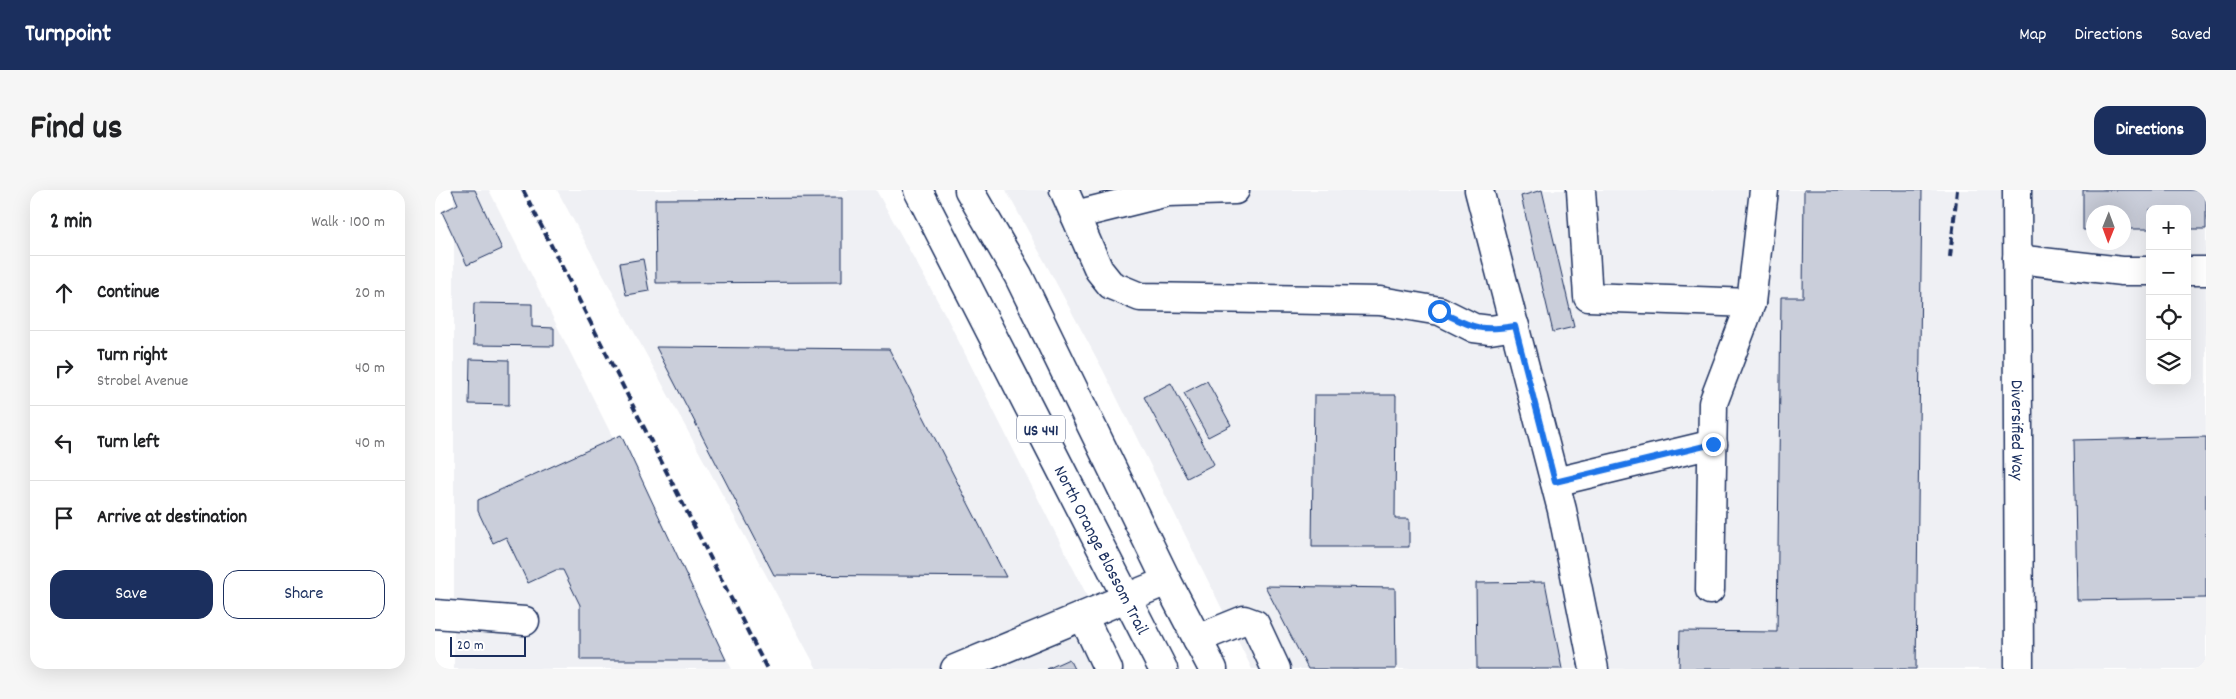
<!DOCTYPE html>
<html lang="en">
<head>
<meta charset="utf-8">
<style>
  body { margin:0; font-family:Dekko,sans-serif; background:#f6f6f6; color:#202124 }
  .controls { position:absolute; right:15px; top:15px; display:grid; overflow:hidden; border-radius:10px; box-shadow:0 5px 20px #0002 }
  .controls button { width:45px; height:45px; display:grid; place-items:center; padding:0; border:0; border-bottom:1px solid #e0e0e0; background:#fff; color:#202124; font:25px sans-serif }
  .compass { position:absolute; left:1651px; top:15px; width:45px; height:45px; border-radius:50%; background:#fff; box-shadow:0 5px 20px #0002; rotate:181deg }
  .scale { position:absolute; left:15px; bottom:12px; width:76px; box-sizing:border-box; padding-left:5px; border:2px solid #1b2f5e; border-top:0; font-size:14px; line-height:18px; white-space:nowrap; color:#1b2f5e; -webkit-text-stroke:4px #fff; paint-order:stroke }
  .stop { position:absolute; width:15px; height:15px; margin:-11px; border:4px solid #1a73e8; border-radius:50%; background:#fff }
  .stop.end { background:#1a73e8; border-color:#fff; box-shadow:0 1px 5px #0008 }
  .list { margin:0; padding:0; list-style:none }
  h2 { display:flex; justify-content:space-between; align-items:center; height:65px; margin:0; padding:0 20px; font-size:21px }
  h2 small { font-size:16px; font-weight:400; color:#757577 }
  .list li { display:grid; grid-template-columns:32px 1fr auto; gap:15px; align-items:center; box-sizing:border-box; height:75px; padding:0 20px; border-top:1px solid #e0e0e0 }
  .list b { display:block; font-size:19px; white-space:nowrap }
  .list p { margin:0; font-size:16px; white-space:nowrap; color:#757577 }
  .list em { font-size:16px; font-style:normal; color:#757577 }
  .actions { display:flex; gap:10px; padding:15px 20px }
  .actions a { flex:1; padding:11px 0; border:1px solid #1b2f5e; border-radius:15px; text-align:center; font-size:18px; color:#1b2f5e }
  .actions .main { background:#1b2f5e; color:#fff }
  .icon { flex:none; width:28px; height:28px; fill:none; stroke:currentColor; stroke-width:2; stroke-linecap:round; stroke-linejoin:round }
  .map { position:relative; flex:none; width:1771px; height:479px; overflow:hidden; border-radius:15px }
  header { display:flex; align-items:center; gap:30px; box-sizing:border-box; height:70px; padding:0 25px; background:#1b2f5e; color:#fff }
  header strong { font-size:24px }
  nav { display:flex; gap:28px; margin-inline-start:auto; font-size:18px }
  .intro { display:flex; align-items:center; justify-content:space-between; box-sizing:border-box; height:120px; padding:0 30px }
  h1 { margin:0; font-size:35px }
  .button { padding:12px 22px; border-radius:15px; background:#1b2f5e; color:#fff; font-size:18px; font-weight:700 }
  main { display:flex; gap:30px; padding:0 30px }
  aside { flex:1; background:#fff; border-radius:15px; box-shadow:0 5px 20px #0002 }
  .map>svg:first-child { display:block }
  .built { fill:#eff0f4; fill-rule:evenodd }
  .building { fill:#caceda; stroke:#1b2f5e }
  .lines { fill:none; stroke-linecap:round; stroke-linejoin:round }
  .minor-casing { stroke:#1b2f5e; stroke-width:31 }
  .major-casing { stroke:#1b2f5e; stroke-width:31 }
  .minor { stroke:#fff; stroke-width:28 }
  .major { stroke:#fff; stroke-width:28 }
  .rail { stroke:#1b2f5e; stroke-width:4; stroke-dasharray:8 4; stroke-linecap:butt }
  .route { stroke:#1a73e8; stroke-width:6 }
  .labels { text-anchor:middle; stroke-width:4; stroke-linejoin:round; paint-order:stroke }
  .shield { fill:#fff; stroke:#5f6d8e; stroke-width:1 }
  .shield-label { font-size:16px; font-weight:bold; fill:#1b2f5e }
  .street-label { font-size:18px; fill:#1b2f5e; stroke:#fff }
</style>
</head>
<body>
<header>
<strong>Turnpoint</strong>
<nav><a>Map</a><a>Directions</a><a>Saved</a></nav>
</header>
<div class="intro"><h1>Find us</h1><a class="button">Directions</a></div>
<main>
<aside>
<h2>2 min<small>Walk · 100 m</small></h2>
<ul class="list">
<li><svg class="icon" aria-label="ahead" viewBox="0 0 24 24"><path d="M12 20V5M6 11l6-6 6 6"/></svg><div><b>Continue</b></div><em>20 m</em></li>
<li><svg class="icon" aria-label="right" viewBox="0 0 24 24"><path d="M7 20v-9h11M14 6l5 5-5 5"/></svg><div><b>Turn right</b><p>Strobel Avenue</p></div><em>40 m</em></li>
<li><svg class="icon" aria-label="left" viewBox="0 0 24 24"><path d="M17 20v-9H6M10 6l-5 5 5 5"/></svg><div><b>Turn left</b></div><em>40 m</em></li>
<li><svg class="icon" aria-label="arrive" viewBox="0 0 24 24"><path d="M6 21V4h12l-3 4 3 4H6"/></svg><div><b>Arrive at destination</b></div></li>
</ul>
<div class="actions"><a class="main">Save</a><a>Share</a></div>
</aside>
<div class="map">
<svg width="1771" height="479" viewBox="0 0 1771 479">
  <rect width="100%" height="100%" fill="#fff"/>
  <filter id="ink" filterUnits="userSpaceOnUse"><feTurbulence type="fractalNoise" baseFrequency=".02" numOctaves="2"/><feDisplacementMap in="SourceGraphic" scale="10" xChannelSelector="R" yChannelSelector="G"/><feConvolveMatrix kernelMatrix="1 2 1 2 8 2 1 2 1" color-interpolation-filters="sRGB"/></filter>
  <g filter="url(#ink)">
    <path class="built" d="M19,0H54L210,312L297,479H19Z
      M122,0H441L511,126L689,479H382Z
      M571,0H1771V479H817L668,180ZM1715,19H1752V191H1715ZM1658,22H1688V52H1658Z"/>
    <path class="building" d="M17,0H40L67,59L32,75L7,22L23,14Z
      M1107,0L1139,137L1118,142L1086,6Z
      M1369,0H1487L1481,479H1244L1245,441L1342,442L1346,107H1368Z
      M1648,0H1771V39H1752V19H1715V39H1688V22H1658V40H1648Z
      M407,8V92L221,93L220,9Z
      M208,69L214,101L191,105L185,73Z
      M39,113L97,114V137L119,138V156L38,155Z
      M221,157L454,159L571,387L339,385Z
      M35,169L74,170V215L34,214Z
      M772,191L796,235L773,247L749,203Z
      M736,193L779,274L752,288L709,207Z
      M879,205H961L960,329H974V357H877Z
      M186,245L291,470H145V415L128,380H121L93,393L71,347L58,353L43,321V310Z
      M1771,247V408L1642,410L1639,250Z
      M1110,392L1127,479H1042L1041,393Z
      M830,396L960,398L961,479H873Z
      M634,469L639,479H612Z"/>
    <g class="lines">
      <g class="minor-casing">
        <g id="minor">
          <path d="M629,0L664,80L676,95L705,107L945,111L1005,121L1039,138L1055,140L1080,136"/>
          <path d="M1044,0L1127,320L1159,479"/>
          <path d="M1146,0L1153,107L1316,113L1329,0"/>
          <path id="s1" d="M1582,0L1584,479"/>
          <path d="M640,25L733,2L800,0"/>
          <path d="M1582,69L1687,81H1715"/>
          <path d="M1752,81H1771"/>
          <path d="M1120,292L1278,254"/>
          <path d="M1275,400L1278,213L1316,113"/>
          <path d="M0,424L90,431"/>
          <path d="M648,426L673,479"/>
          <path d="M762,449L809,430L820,434L841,479"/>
          <path d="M520,479L732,391"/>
        </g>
      </g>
      <g class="major-casing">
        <g id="major">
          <path id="s2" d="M483,0L728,479"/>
          <path d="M534,0L583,85L732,391L778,479"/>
        </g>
      </g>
      <use href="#minor" class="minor"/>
      <use href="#major" class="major"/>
      <path class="rail" d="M88,0L332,479
        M1515,67L1522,0"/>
    </g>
  </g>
  <g class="lines" filter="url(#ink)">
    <path class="route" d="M1004,121C1038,137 1042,142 1080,136L1120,292L1278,254"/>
  </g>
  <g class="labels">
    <rect class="shield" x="582" y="225.5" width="48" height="27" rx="4"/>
    <g class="shield-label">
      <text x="606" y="245">US 441</text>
    </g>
    <g class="street-label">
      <text dy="6" stroke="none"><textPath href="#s1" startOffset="240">Diversified Way</textPath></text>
      <text dy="6" stroke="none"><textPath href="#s2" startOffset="404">North Orange Blossom Trail</textPath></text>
    </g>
  </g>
</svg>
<div class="controls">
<button>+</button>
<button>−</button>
<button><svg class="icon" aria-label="locate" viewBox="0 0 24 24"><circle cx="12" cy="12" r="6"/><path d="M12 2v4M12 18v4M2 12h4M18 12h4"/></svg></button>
<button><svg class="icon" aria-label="layers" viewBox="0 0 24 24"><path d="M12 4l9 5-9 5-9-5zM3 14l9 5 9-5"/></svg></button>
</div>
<svg class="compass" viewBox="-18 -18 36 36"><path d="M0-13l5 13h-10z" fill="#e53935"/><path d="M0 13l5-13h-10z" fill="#757577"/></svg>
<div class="scale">20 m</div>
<div class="stop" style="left:1004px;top:121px"></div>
<div class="stop end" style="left:1278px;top:254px"></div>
</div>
</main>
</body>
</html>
